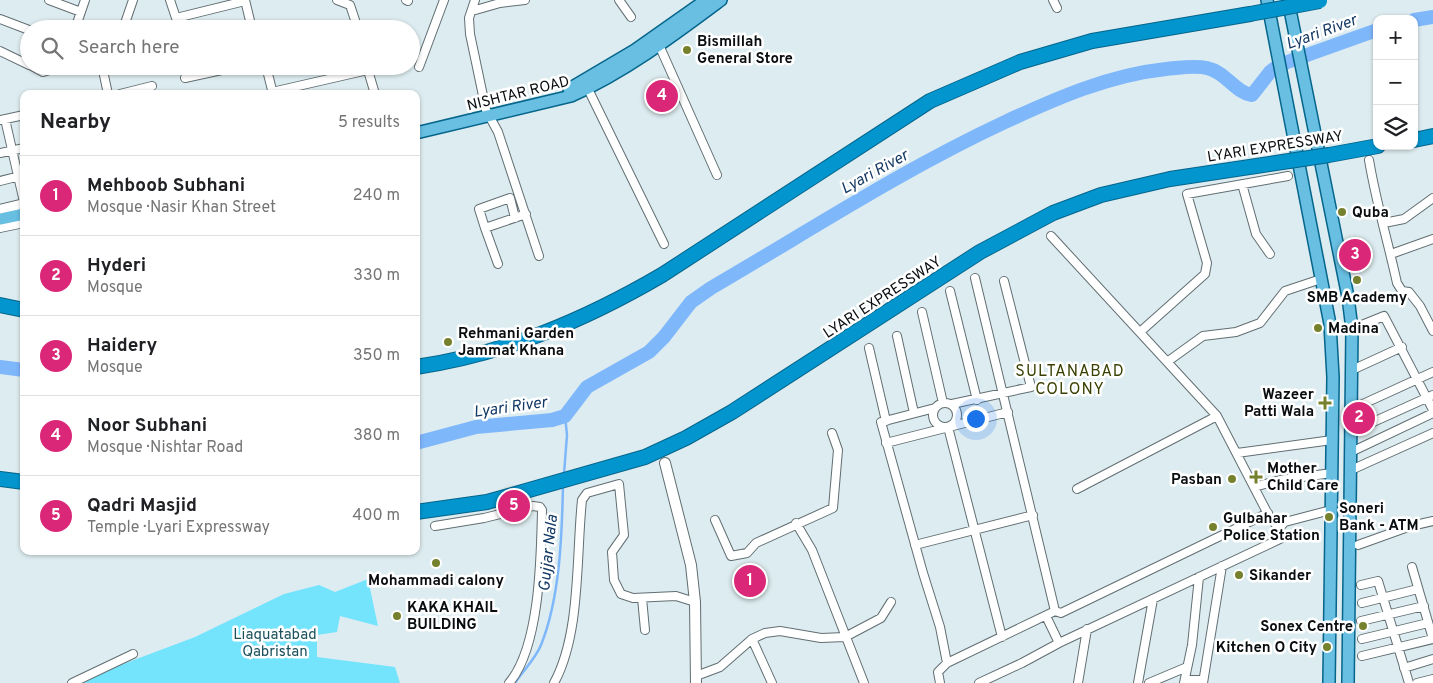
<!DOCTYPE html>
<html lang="en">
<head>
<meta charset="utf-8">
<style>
  body { margin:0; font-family:Overpass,sans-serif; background:#f6f6f6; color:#202124 }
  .controls { position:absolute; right:15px; top:15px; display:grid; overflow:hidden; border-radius:10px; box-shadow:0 1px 4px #0004 }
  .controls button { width:45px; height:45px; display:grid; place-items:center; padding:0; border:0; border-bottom:1px solid #e0e0e0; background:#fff; color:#202124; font:25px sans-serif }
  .you { position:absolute; left:975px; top:418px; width:18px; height:18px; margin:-12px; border:4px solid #fff; border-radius:50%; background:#1a73e8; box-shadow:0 0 0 8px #1a73e833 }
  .badge { display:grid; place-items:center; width:32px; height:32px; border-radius:50%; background:#db2777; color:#fff; font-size:16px; font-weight:700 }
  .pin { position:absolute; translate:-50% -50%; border:2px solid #fff; box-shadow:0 1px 5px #0006 }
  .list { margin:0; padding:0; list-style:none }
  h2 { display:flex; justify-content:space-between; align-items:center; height:65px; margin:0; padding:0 20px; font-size:21px }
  h2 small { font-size:16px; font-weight:400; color:#757577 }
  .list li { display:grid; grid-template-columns:32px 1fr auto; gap:15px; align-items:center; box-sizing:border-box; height:80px; padding:0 20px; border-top:1px solid #e0e0e0 }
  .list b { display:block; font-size:19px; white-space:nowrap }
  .list p { margin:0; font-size:16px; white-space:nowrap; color:#757577 }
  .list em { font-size:16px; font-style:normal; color:#757577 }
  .icon { flex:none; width:28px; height:28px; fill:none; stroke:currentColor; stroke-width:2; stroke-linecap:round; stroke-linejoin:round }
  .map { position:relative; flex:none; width:1433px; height:683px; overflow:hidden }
  .search { position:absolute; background:#fff; box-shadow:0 1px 4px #0004; left:20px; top:20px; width:400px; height:55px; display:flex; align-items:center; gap:12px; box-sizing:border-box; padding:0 18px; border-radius:28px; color:#757577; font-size:19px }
  .panel { position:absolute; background:#fff; box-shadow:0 1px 4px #0004; left:20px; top:90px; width:400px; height:465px; border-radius:10px }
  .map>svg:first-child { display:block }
  .green { fill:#74e4fd }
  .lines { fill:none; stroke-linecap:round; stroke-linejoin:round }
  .stream { stroke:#7fb7fb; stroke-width:2.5 }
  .river { stroke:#7fb7fb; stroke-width:14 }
  .street-casing { stroke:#616e72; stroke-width:10 }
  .secondary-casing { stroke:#616e72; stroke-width:12 }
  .primary-casing { stroke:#05658b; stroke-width:14 }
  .highway-casing { stroke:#05658b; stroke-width:16 }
  .street { stroke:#fff; stroke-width:8 }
  .secondary { stroke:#fff; stroke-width:10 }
  .primary { stroke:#68bfe2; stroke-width:11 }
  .highway { stroke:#0395ce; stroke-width:14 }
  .highway-bridge-casing { stroke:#05658b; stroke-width:16; stroke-linecap:butt }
  .highway-bridge { stroke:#0395ce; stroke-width:14 }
  .poi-dot { fill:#76812e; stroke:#fff; stroke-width:2 }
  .labels { text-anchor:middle; stroke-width:5; stroke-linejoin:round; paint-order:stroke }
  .poi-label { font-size:15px; font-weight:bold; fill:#090d0f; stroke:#fff; text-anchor:start }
  .street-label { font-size:15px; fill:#090d0f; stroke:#fff }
  .park-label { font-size:15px; fill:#1c515c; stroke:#fff }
  .water-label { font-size:16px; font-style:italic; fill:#133964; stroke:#fff }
  .neighbourhood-label { font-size:16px; letter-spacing:1px; fill:#394001; stroke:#fff }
</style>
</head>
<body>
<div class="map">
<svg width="1433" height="683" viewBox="0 0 1433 683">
  <rect width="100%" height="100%" fill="#ddecf0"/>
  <path class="green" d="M368,579L378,626L340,616L337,632L317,635V657L395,667L400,683H84L102,672L195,637L284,594L319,585L335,592Z"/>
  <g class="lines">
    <path class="stream" d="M564,474L567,435L565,416
      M515,683C523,671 536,658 541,645C560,598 562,535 563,485"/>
    <path class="river" d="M1414,20L1433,17
      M0,367L24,370
      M416,443L476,427L552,420L565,416L587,387L649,352L664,337L691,302L711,288C809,231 902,170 1005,122C1057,98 1109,75 1166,69C1179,68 1194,65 1207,68C1226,72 1234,92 1252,95L1270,72L1279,65L1377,30"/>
    <g class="street-casing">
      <path id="street" d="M49,0L81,12
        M170,0L176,18L245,1
        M245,0L252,29
        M337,0L350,5L358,29
        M406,0L408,1
        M475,0L469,18L470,34L486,110L498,132L539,256
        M619,0L631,17
        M1053,0L1057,8
        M472,11L500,3L525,0
        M0,19L29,30
        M75,29L85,0
        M123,29L133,0
        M659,45L717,175
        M0,51L29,65
        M32,66L43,72L63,66
        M102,66L108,94
        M266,66L273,94
        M367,67L375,94
        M419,67L444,0
        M185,78L240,66
        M588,89L664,244
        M272,92L368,70
        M120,94L152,86
        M5,119L24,202
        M1,120L24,115
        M0,153L24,148
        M1369,160C1376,202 1388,242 1397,283L1402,291L1409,292L1420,306L1433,331
        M0,181L24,175
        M1242,184L1256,234L1270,254
        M515,218L510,198L479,209L485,228L526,214
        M1384,223L1404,219L1433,198
        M485,228L498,264
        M1051,236L1217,416L1270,518L1279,528
        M1391,254L1433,239
        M950,291L977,400
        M922,312L943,403
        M1352,329L1384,316L1433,410
        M1140,332L1205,274L1207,263L1187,194L1288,176
        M897,336L914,413
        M869,348L886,421
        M1167,362L1203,336L1236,332L1260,323L1285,291L1321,279
        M1352,370L1402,347
        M933 415a12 12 0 1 1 24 0a12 12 0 1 1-24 0Z
        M952,404L1031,387L1004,281
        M935,408L881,422L923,573L940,627L947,663
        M1352,409L1433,372
        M948,427L1002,637
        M1351,432L1433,395
        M886,443L1008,412
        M1351,452L1433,413
        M1237,453L1332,440
        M1351,470L1433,433
        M1254,487L1280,480L1332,473
        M1077,489L1217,416
        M715,520L731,556L747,553L756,543L833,508L838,450L832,433
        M796,523L812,550L864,683
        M435,526L484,518L533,506L540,507L542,510C541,557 540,647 509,683
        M915,545L1033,515
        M1358,545L1411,526L1433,521
        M1412,567L1433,639
        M1361,585L1378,581L1409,683
        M642,598L645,630
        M1362,603L1418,589
        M1055,611L1061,613L1268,513
        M1046,616L1059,643
        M1361,621L1424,606
        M752,639L772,683
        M1362,639L1428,623
        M1362,656L1433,639
        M1404,668L1433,659
        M696,676L720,667L752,639L765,633L780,631L821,638L845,637L881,618L891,602
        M1185,680H1203
        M72,683L133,654
        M554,683C581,634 576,556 582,500L587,493L619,484L624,535L612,552L614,580L621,594L633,598L676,596L695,602
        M940,683L938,672L947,663L1055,611L975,278
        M979,683L1022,663L1059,643L1280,539L1279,528L1285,522L1331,510
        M1078,683L1087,629
        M1138,683L1153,599
        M1149,683L1187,667
        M1184,683L1192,645L1199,577
        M1203,683L1222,566
        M1417,683L1433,679"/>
    </g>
    <g class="secondary-casing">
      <path id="secondary" d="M0,210L24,204
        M0,227L24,222
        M665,463L691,565L695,602L696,683"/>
    </g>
    <g class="primary-casing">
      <path id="primary" d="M1267,0L1330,324L1333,377L1329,683
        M1288,0L1348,297L1352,329L1348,683
        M569,89L635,50L706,0
        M416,133L571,96C625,72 674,35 721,0
        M0,219L24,214"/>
    </g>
    <g class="highway-casing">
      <path id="highway" d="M1414,140L1433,136
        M1329,155L1378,146
        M0,305L24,310
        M416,367C505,354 585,320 662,275L930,101L1020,62L1092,41L1250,14
        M0,479L24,482
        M416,512L487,502L645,457L686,438L732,412L980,252L1053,213L1101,195L1170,179L1289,161"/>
    </g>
    <use href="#street" class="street"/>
    <use href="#secondary" class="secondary"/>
    <use href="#primary" class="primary"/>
    <use href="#highway" class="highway"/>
    <g class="highway-bridge-casing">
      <path id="highway-bridge" d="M1250,14L1320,1
        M1289,161L1329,155"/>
    </g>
    <use href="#highway-bridge" class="highway-bridge"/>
  </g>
  <g class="poi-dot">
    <circle cx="687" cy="50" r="5"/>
    <circle cx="1342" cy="212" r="5"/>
    <circle cx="1357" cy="280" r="5"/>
    <circle cx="1318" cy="328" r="5"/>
    <circle cx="448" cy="342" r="5"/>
    <path d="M1322.5 395.5h5v5h5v5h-5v5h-5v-5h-5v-5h5z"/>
    <path d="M1253.5 469.5h5v5h5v5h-5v5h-5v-5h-5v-5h5z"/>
    <circle cx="1232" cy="479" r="5"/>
    <circle cx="1329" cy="517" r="5"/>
    <circle cx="1213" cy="527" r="5"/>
    <circle cx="436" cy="563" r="5"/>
    <circle cx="1239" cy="575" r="5"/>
    <circle cx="397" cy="616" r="5"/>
    <circle cx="1363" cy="626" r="5"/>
    <circle cx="1327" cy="647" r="5"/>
  </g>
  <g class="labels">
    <g class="poi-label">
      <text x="697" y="46">Bismillah<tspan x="697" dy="17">General Store</tspan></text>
      <text x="1352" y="217">Quba</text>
      <text x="1357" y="302" text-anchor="middle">SMB Academy</text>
      <text x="1328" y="333">Madina</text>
      <text x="458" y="338">Rehmani Garden<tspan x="458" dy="17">Jammat Khana</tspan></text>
      <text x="1314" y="399" text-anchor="end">Wazeer<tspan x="1314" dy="17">Patti Wala</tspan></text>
      <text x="1267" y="473">Mother<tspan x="1267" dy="17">Child Care</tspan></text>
      <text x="1222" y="484" text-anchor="end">Pasban</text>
      <text x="1339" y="513">Soneri<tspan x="1339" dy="17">Bank - ATM</tspan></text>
      <text x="1223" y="523">Gulbahar<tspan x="1223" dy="17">Police Station</tspan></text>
      <text x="1249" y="580">Sikander</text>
      <text x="436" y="585" text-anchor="middle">Mohammadi calony</text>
      <text x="407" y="612">KAKA KHAIL<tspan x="407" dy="17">BUILDING</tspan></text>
      <text x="1353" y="631" text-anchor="end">Sonex Centre</text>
      <text x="1317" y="652" text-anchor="end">Kitchen O City</text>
    </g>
    <g class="street-label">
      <text transform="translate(518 93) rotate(-14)" y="5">NISHTAR ROAD</text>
      <text transform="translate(1275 146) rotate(-9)" y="5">LYARI EXPRESSWAY</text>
      <text transform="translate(882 297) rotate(-33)" y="5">LYARI EXPRESSWAY</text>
    </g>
    <g class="park-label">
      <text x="275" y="639">Liaquatabad<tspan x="275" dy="17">Qabristan</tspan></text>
    </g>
    <g class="water-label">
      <text transform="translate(1321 31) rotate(-20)" y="6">Lyari River</text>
      <text transform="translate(874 171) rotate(-29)" y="6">Lyari River</text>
      <text transform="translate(510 406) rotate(-8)" y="6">Lyari River</text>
      <text transform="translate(547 553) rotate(-84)" y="6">Gujjar Nala</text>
    </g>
    <g class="neighbourhood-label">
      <text x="1070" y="376">SULTANABAD<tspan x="1070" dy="18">COLONY</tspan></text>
    </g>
  </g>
</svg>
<div class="controls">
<button>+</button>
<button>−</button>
<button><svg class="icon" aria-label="layers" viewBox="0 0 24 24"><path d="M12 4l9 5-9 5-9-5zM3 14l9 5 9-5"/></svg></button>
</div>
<div class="you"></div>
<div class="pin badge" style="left:750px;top:581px">1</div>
<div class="pin badge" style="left:1359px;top:418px">2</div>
<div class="pin badge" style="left:1355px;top:255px">3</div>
<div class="pin badge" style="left:662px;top:96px">4</div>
<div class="pin badge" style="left:514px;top:506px">5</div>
<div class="search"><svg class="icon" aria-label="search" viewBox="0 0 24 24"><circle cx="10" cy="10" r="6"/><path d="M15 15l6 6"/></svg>Search here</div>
<section class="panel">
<h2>Nearby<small>5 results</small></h2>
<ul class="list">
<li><span class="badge">1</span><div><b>Mehboob Subhani</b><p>Mosque · Nasir Khan Street</p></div><em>240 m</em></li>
<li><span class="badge">2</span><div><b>Hyderi</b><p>Mosque</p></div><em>330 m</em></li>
<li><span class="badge">3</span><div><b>Haidery</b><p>Mosque</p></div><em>350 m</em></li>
<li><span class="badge">4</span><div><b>Noor Subhani</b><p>Mosque · Nishtar Road</p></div><em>380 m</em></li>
<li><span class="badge">5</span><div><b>Qadri Masjid</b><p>Temple · Lyari Expressway</p></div><em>400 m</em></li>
</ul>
</section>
</div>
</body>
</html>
